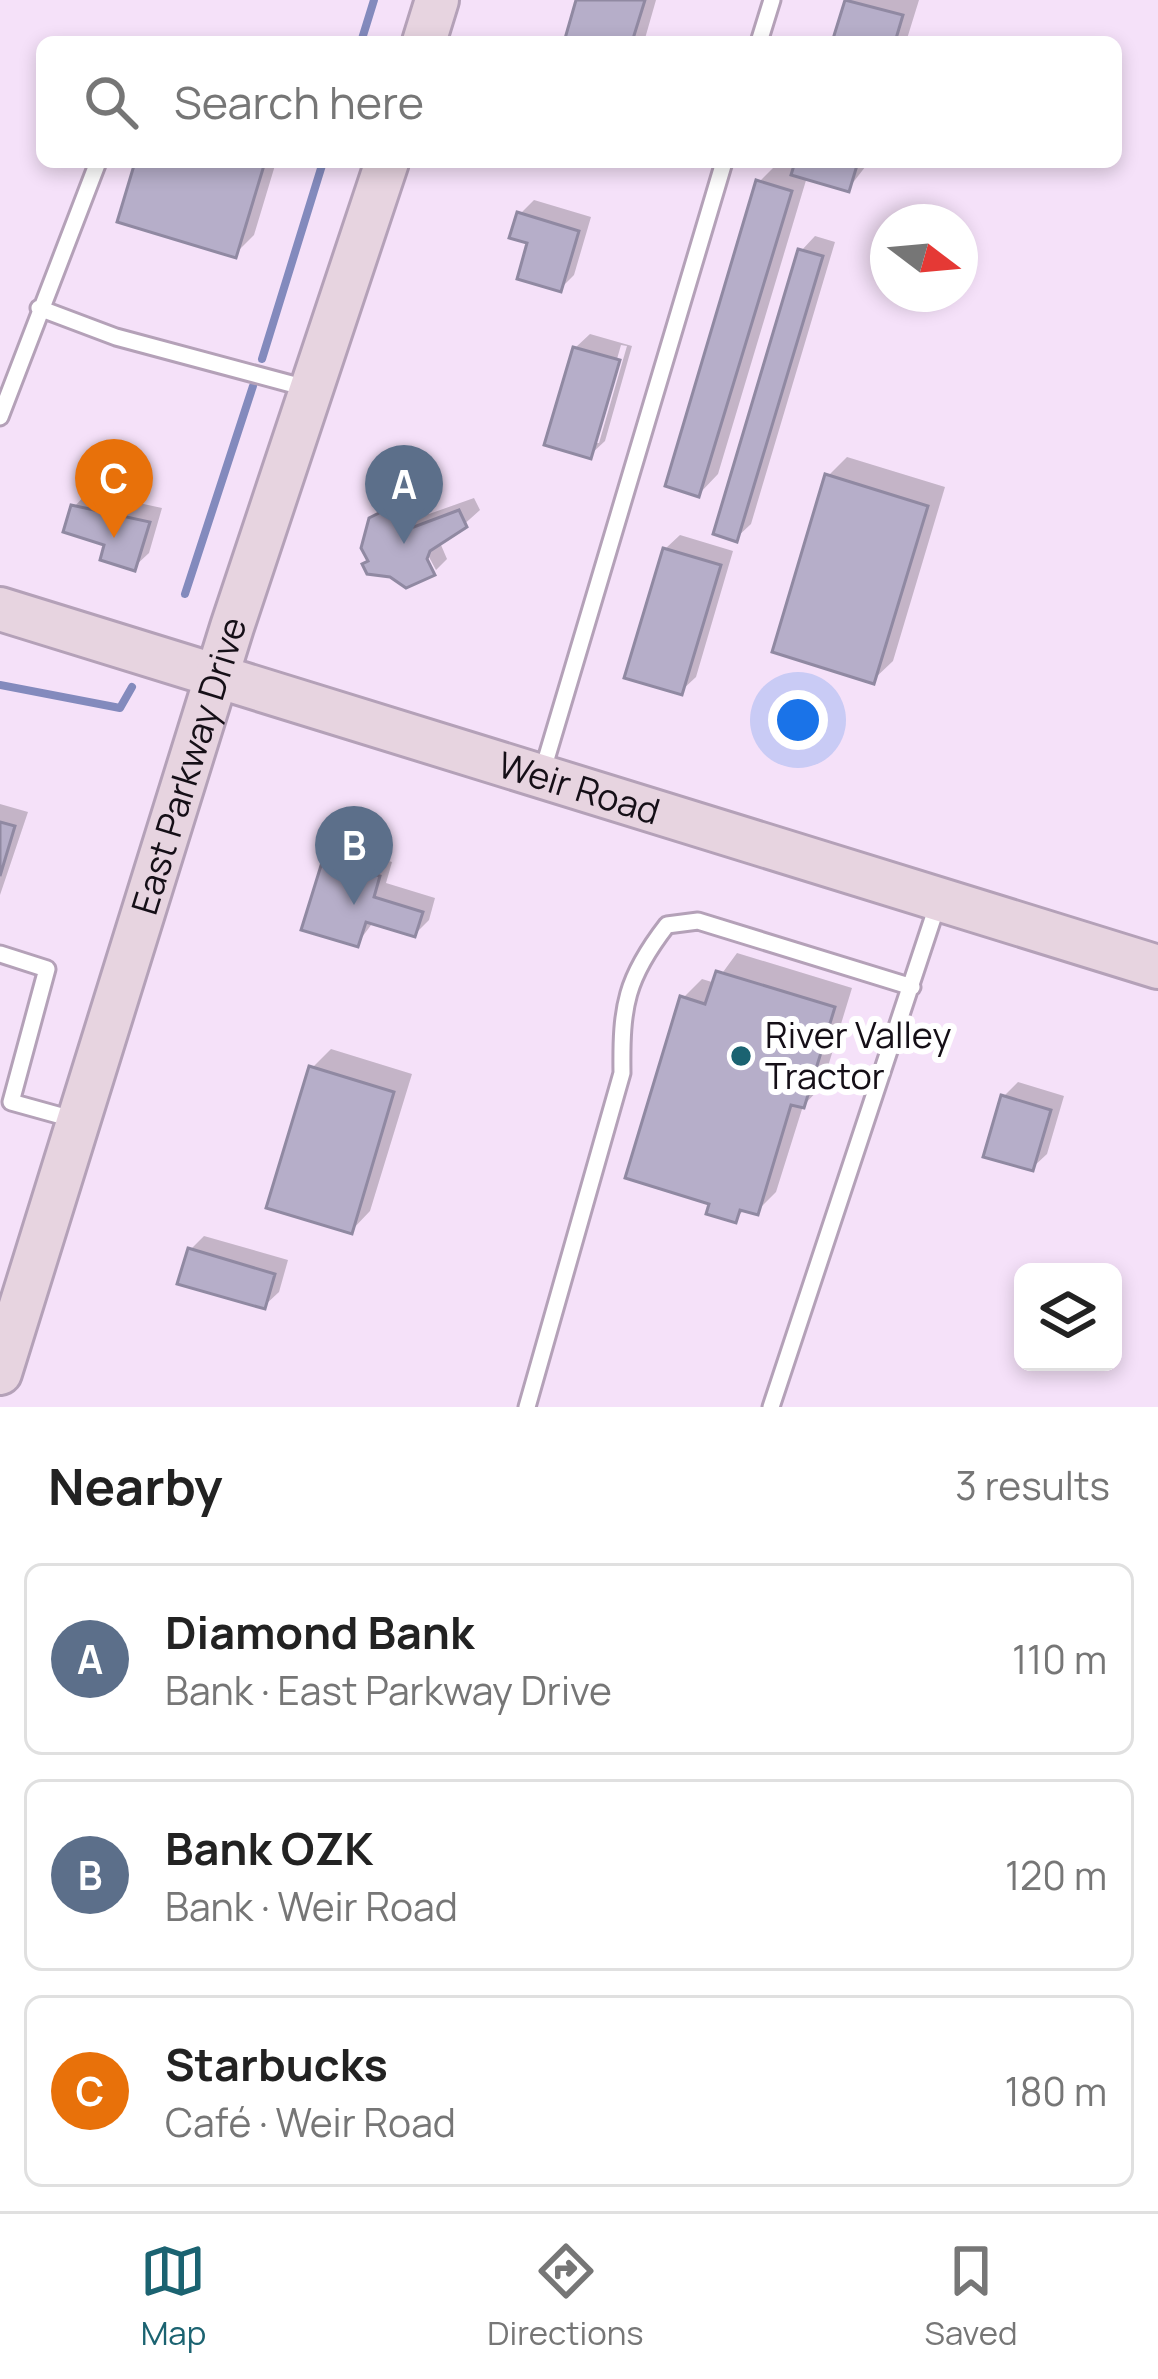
<!DOCTYPE html>
<html lang="en">
<head>
<meta charset="utf-8">
<style>
  body { margin:0; font-family:Manrope,sans-serif; background:#f2f2f2; color:#222 }
  .controls { position:absolute; right:36px; bottom:36px; display:grid; overflow:hidden; border-radius:18px; box-shadow:0 6px 18px #0003 }
  .controls button { width:108px; height:108px; display:grid; place-items:center; padding:0; border:0; border-bottom:3px solid #e0e0e0; background:#fff; color:#222; font:60px sans-serif }
  .compass { position:absolute; left:870px; top:204px; width:108px; height:108px; border-radius:50%; background:#fff; box-shadow:0 6px 18px #0003; rotate:106deg }
  .you { position:absolute; left:798px; top:720px; width:42px; height:42px; margin:-30px; border:9px solid #fff; border-radius:50%; background:#1a73e8; box-shadow:0 0 0 18px #1a73e833 }
  .badge { display:grid; place-items:center; width:78px; height:78px; border-radius:50%; background:#1b6371; color:#fff; font-size:39px; font-weight:700 }
  .pin { position:absolute; translate:-50% -99px; filter:drop-shadow(0 3px 6px #0008) }
  .pin::after { content:''; position:absolute; top:63px; width:42px; height:36px; background:inherit; clip-path:polygon(0 0,100% 0,50% 100%) }
  .list { margin:0; padding:0; list-style:none }
  h2 { display:flex; justify-content:space-between; align-items:center; height:156px; margin:0; padding:0 48px; font-size:51px }
  h2 small { font-size:39px; font-weight:400; color:#767676 }
  .list li { display:grid; grid-template-columns:78px 1fr auto; gap:36px; align-items:center; box-sizing:border-box; height:192px; margin:0 24px 24px; padding:0 24px; border:3px solid #e0e0e0; border-radius:18px }
  .list b { display:block; font-size:45px; white-space:nowrap }
  .list p { margin:0; font-size:39px; white-space:nowrap; color:#767676 }
  .list em { font-size:39px; font-style:normal; color:#767676 }
  .icon { flex:none; width:66px; height:66px; fill:none; stroke:currentColor; stroke-width:2; stroke-linecap:round; stroke-linejoin:round }
  .map { position:relative; flex:none; width:1158px; height:1407px; overflow:hidden }
  .search { position:absolute; background:#fff; box-shadow:0 6px 18px #0003; left:36px; right:36px; top:36px; height:132px; display:flex; align-items:center; gap:30px; box-sizing:border-box; padding:0 42px; border-radius:18px; color:#767676; font-size:45px }
  .sheet { height:804px; background:#fff }
  nav { display:flex; justify-content:space-around; align-items:center; box-sizing:border-box; height:168px; border-top:3px solid #e0e0e0; background:#fff; font-size:33px; color:#767676 }
  nav a { display:grid; justify-items:center; gap:6px }
  nav .on { color:#1b6371 }
  .map>svg:first-child { display:block }
  .shadow { fill:#0003; fill-rule:evenodd }
  .lines { fill:none; stroke-linecap:round; stroke-linejoin:round }
  .stream { stroke:#838abd; stroke-width:8 }
  .building { fill:#b6aec9; stroke:#9089a2; stroke-width:3 }
  .service-casing { stroke:#b4a1b8; stroke-width:21 }
  .secondary-casing { stroke:#b4a1b8; stroke-width:48 }
  .service { stroke:#fff; stroke-width:15 }
  .secondary { stroke:#e7d4e0; stroke-width:42 }
  .poi-dot { fill:#1b6371; stroke:#fff; stroke-width:4.5 }
  .labels { text-anchor:middle; stroke-width:12; stroke-linejoin:round; paint-order:stroke }
  .street-label { font-size:36px; fill:#150f17; stroke:#fff }
  .poi-label { font-size:36px; fill:#150f17; stroke:#fff; text-anchor:start }
</style>
</head>
<body>
<div class="map">
<svg width="1158" height="1407" viewBox="0 0 1158 1407">
  <rect width="100%" height="100%" fill="#f5e1f9"/>
  <path class="shadow" d="M579,0H656L644,42H567Z
    M848,0H919L906,42H835Z
    M138,162H276L254,235L235,254Z
    M798,162H869L848,189L807,177L718,474L699,494L759,182L778,163L796,168Z
    M534,200L591,217L574,275L560,289L520,214Z
    M815,236L835,242L751,524L736,538L801,251Z
    M590,334L632,346L605,441L590,455L575,348ZM621,345L627,346L599,443H593Z
    M847,457L945,487L893,661L873,680L828,476Z
    M88,492L162,508L149,553L134,567L74,507Z
    M412,492L429,514L474,498L480,510L441,545L447,559L436,570L422,544L434,572L415,582L370,560L372,520L412,500L409,494L385,507Z
    M680,535L733,551L696,677L681,691L665,549Z
    M0,804L28,812L0,895Z
    M340,846L392,862L386,883L435,898L429,920L415,934L374,921L357,944L325,860Z
    M737,953L852,988L822,1086L803,1106L776,1192L757,1211L746,1208L735,1219L683,998L702,979L715,983Z
    M331,1049L412,1074L370,1211L351,1231L312,1068Z
    M1018,1082L1064,1096L1047,1154L1032,1168L1003,1097Z
    M204,1236L288,1260L279,1292L264,1306L190,1250Z"/>
  <g class="lines">
    <path class="stream" d="M361,42L374,0
      M262,359L323,162
      M185,594L253,386
      M0,685L120,708L132,687"/>
  </g>
  <path class="building" d="M576,0H645L632,42H564Z
    M845,0L903,15L895,42H832Z
    M135,162H265L236,258L117,222Z
    M795,162H858L849,192L791,175Z
    M756,180L792,191L699,497L665,486Z
    M517,212L579,231L561,292L517,279L527,243L509,238Z
    M798,249L823,256L737,542L713,534Z
    M573,347L620,360L591,459L544,445Z
    M825,474L928,506L874,684L772,652Z
    M397,504L414,527L459,510L467,527L430,551L427,559L435,575L406,588L390,577L367,574L362,564L368,561L361,548L369,518Z
    M71,505L150,522L135,571L100,560L104,545L63,532Z
    M663,548L721,565L682,695L624,678Z
    M0,822L15,826L0,876Z
    M323,859L380,876L374,897L423,912L415,937L366,922L358,947L301,930Z
    M716,971L835,1007L804,1108L791,1105L758,1215L740,1210L736,1223L706,1214L709,1204L625,1178L680,996L705,1004Z
    M309,1066L394,1092L352,1234L266,1208Z
    M1001,1095L1051,1110L1033,1171L983,1157Z
    M188,1248L275,1274L265,1309L177,1284Z"/>
  <g class="lines">
    <g class="service-casing">
      <path id="service" d="M759,42L772,0
        M39,308L116,337L310,389
        M0,417L98,162
        M542,773L724,162
        M0,954L47,969L11,1102L76,1120
        M527,1407L622,1073C621,1006 626,978 667,925L698,921L912,987
        M771,1407L938,903"/>
    </g>
    <g class="secondary-casing">
      <g id="secondary">
        <path d="M424,42L437,0"/>
        <path id="s1" d="M0,609L1158,967"/>
        <path id="s2" d="M0,1373L232,627L387,162"/>
      </g>
    </g>
    <use href="#service" class="service"/>
    <use href="#secondary" class="secondary"/>
  </g>
  <circle class="poi-dot" cx="741" cy="1056" r="12"/>
  <g class="labels">
    <g class="street-label">
      <text dy="13" stroke="none"><textPath href="#s2" startOffset="636">East Parkway Drive</textPath></text>
      <text dy="13" stroke="none"><textPath href="#s1" startOffset="606">Weir Road</textPath></text>
    </g>
    <g class="poi-label">
      <text x="765" y="1048">River Valley<tspan x="765" dy="41">Tractor</tspan></text>
    </g>
  </g>
</svg>
<div class="controls">
<button><svg class="icon" aria-label="layers" viewBox="0 0 24 24"><path d="M12 4l9 5-9 5-9-5zM3 14l9 5 9-5"/></svg></button>
</div>
<svg class="compass" viewBox="-18 -18 36 36"><path d="M0-13l5 13h-10z" fill="#e53935"/><path d="M0 13l5-13h-10z" fill="#767676"/></svg>
<div class="you"></div>
<div class="pin badge" style="left:404px;top:544px;background:#5c6f8a">A</div>
<div class="pin badge" style="left:354px;top:905px;background:#5c6f8a">B</div>
<div class="pin badge" style="left:114px;top:538px;background:#e8710a">C</div>
<div class="search"><svg class="icon" aria-label="search" viewBox="0 0 24 24"><circle cx="10" cy="10" r="6"/><path d="M15 15l6 6"/></svg>Search here</div>
</div>
<section class="sheet">
<h2>Nearby<small>3 results</small></h2>
<ul class="list">
<li><span class="badge" style="background:#5c6f8a">A</span><div><b>Diamond Bank</b><p>Bank · East Parkway Drive</p></div><em>110 m</em></li>
<li><span class="badge" style="background:#5c6f8a">B</span><div><b>Bank OZK</b><p>Bank · Weir Road</p></div><em>120 m</em></li>
<li><span class="badge" style="background:#e8710a">C</span><div><b>Starbucks</b><p>Café · Weir Road</p></div><em>180 m</em></li>
</ul>
</section>
<nav>
<a class="on"><svg class="icon" aria-label="map" viewBox="0 0 24 24"><path d="M3 6l6-2 6 2 6-2v14l-6 2-6-2-6 2zM9 4v14M15 6v14"/></svg>Map</a>
<a><svg class="icon" aria-label="directions" viewBox="0 0 24 24"><path d="M12 3l9 9-9 9-9-9zM9 14v-3h6M13 9l2 2-2 2"/></svg>Directions</a>
<a><svg class="icon" aria-label="saved" viewBox="0 0 24 24"><path d="M7 4h10v16l-5-4-5 4z"/></svg>Saved</a>
</nav>
</body>
</html>
